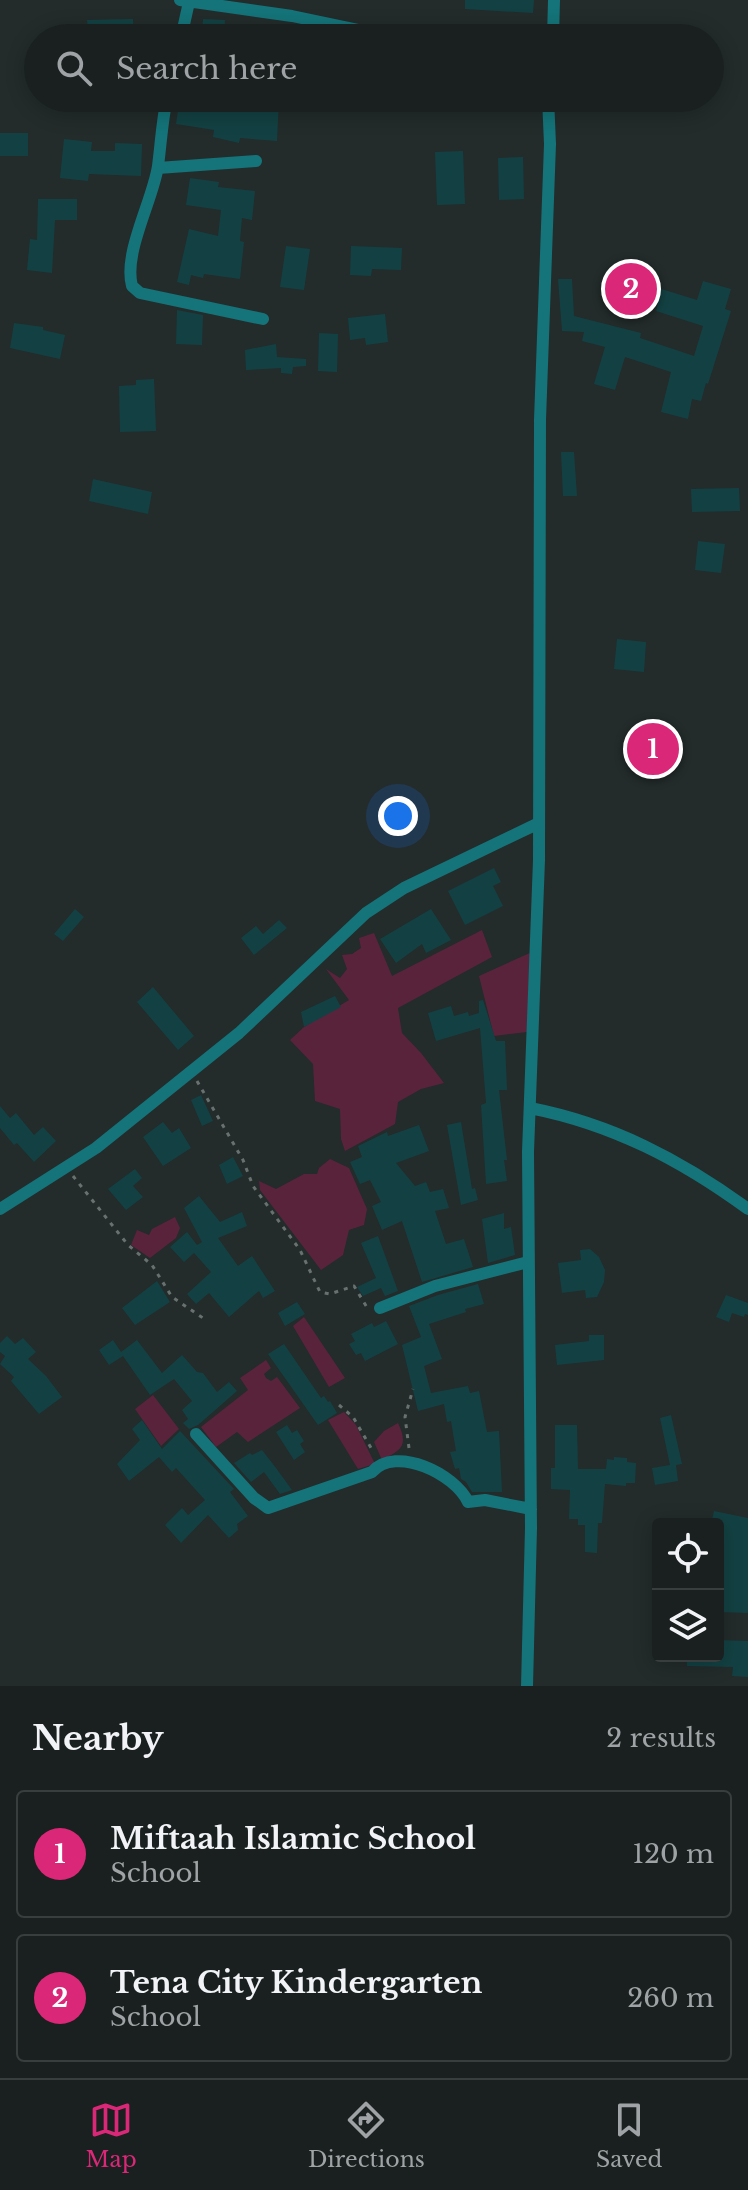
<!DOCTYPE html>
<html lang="en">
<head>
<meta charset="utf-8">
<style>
  body { margin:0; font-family:"Libre Baskerville",serif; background:#272d2d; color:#f1f3f6 }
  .controls { position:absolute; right:24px; bottom:24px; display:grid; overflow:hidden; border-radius:8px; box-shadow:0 4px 20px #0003 }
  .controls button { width:72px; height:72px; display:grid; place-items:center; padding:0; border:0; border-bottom:2px solid #383e3e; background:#1a2020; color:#f1f3f6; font:40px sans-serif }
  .you { position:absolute; left:398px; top:816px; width:28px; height:28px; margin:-20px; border:6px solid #fff; border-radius:50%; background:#1a73e8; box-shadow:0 0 0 12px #1a73e833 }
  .badge { display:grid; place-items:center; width:52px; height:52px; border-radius:50%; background:#db2777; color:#fff; font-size:26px; font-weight:700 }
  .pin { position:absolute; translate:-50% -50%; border:4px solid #fff; box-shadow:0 2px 8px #0006 }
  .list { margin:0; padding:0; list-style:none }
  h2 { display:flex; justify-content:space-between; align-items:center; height:104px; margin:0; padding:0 32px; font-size:34px }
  h2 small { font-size:26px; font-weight:400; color:#9fa3a5 }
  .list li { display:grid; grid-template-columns:52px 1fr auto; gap:24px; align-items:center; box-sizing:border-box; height:128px; margin:0 16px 16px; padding:0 16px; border:2px solid #383e3e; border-radius:8px }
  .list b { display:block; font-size:30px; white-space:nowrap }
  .list p { margin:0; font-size:26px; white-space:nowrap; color:#9fa3a5 }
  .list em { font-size:26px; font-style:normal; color:#9fa3a5 }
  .icon { flex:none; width:44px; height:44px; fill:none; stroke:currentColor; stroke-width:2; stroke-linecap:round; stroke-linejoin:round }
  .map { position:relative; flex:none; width:748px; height:1686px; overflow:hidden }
  .search { position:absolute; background:#1a2020; box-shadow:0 4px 20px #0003; left:24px; right:24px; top:24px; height:88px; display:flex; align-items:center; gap:20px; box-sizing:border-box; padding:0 28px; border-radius:44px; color:#9fa3a5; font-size:30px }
  .sheet { height:392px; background:#1a2020 }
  nav { display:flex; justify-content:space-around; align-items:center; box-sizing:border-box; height:112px; border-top:2px solid #383e3e; background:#1a2020; font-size:22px; color:#9fa3a5 }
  nav a { display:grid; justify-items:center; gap:4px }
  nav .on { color:#db2777 }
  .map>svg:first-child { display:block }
  .green { fill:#59233c }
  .building { fill:#134143 }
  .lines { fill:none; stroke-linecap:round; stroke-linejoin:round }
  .path { stroke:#697070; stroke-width:3; stroke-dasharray:4 6; stroke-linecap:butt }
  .minor { stroke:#147479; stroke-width:12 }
</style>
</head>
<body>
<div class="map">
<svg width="748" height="1686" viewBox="0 0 748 1686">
  <rect width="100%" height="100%" fill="#232b2b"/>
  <path class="green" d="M482,930L492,957L398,1008L402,1033L421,1053L444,1083L421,1089L398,1102L395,1124L345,1151L341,1139L340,1109L315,1101L313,1064L290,1040L304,1027L349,1000L326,969L340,978L347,969L342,955L352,954L361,948L359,938L374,933L392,976Z
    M532,952L527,1032L494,1036L479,976Z
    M330,1159L349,1168L367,1209L364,1225L349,1230L343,1255L321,1270L260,1190L259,1181L276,1189L304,1174H317L319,1168Z
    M175,1217L180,1228L176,1238L150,1258L131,1245L137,1230L149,1235L152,1229Z
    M304,1317L345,1378L329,1387L293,1326Z
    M266,1360L271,1368L264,1374L266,1378L271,1381L277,1377L300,1408L248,1442L237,1432L216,1447L201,1427L248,1390L240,1378Z
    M153,1395L179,1429L161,1446L135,1409Z
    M344,1412L356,1425L375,1464L358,1469L328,1420Z
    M398,1423C409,1446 401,1450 382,1460L374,1442L384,1431Z"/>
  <path class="building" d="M465,0H534L533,13L465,9Z
    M133,19L134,38H89L87,20Z
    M203,19L225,20L224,38H202Z
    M180,98H221L253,105V98H279L277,141L240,138L239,143L213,137L214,130L176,124Z
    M0,133H28V156H0Z
    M64,139L92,142L91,151H115V143L142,144L141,176L89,174L88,181L60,178Z
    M463,151L465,204L437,205L435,152Z
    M523,157L524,199L499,200L498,158Z
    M190,178L219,182L218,187L255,191L252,220L242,218L240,241L244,242L240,279L204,274L203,278L191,275L189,285L177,282L189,229L218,236L221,210L186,205Z
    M38,199H77V220H55L52,273L27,270L30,239L37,240Z
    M286,246L310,249L304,290L280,287Z
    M351,246L402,248L401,270L372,269L371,276L350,275Z
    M607,276L656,279L655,287L697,300L703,281L731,289L725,309L731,311L708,384L706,383L701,401L692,399L688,419L661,412L671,372L625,357L615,390L594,384L605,347L582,341L584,332L562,331L558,279H572L574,316L641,333L640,338L694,356L703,326L656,311L658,303L606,299Z
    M177,310L203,315L202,345L176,344Z
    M385,314L388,342L366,345L365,338L350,340L348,318Z
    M14,323L43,327V330L65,335L60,359L10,348Z
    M319,333L338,334L337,372L318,371Z
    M276,344L277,357L306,359V366L293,367L292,374L281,373V368L246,370L245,350Z
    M154,379L156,431L120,432L119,386L136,385V380Z
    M561,452H574L577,496H563Z
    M93,479L152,492L148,514L89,501Z
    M739,488L740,511L692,512L691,489Z
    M698,541L725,544L721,573L695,570Z
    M617,639L646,642L644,672L614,669Z
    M494,868L501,882L493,886L503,906L465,925L448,891Z
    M75,909L84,917L63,941L54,934Z
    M431,909L451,940L426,953L422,944L396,963L380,939Z
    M279,920L287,928L254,955L241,938L256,926L263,934Z
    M153,987L194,1036L178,1050L137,1002Z
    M335,996L341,1007L304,1027L301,1012Z
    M483,1000L496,1041H505L507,1090H499L507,1160H504L507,1181L486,1184L481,1105L486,1103L480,1028L436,1041L428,1013L451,1006L454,1016L468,1012L469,1016L479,1013V1001Z
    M201,1095L213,1121L202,1126L191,1100Z
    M0,1106L10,1118L16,1113L34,1135L43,1127L56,1141L34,1162L17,1143L14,1145L0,1128Z
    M163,1122L172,1133L179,1128L191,1148L163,1166L143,1137Z
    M461,1122L472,1189L475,1188L478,1200L461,1205L447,1125Z
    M419,1125L429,1151L396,1163L415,1186L426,1182L430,1192L443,1189L449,1208L435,1211L446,1244L464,1239L473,1267L422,1282L402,1221L382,1230L372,1206L381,1202L370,1180L360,1184L350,1162L362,1157L358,1146L387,1132L388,1136Z
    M233,1157L243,1176L227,1184L219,1165Z
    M135,1169L142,1178L133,1186L143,1197L126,1210L108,1189Z
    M199,1196L220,1222L242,1212L247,1226L218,1238L238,1266L252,1256L275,1291L263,1298L259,1291L229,1317L209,1293L196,1304L187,1294L211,1272L194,1253L184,1262L170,1247L187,1232L197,1245L202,1242L184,1208Z
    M504,1213V1229L511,1227L515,1255L488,1263L482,1219Z
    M378,1236L398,1291L385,1296L381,1288L363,1296L357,1287L376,1278L361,1243Z
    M590,1249L599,1257L605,1270L604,1282L597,1297L586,1298L585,1290L562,1293L558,1263L581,1260L580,1250Z
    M157,1281L170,1302L135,1325L122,1308Z
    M478,1284L484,1304L465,1309L466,1312L429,1324L442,1359L424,1366L431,1393L468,1386L470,1393L479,1391L487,1432L499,1431L502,1492H472L466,1482L461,1479L459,1468L455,1469L450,1452L456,1451L451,1421L447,1422L444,1404L418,1411L402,1345L421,1337L409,1306L438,1295Z
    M726,1295L748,1303V1315L745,1314L744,1317L732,1313L729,1322L716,1317Z
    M297,1302L305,1314L285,1326L278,1313Z
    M386,1321L398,1344L365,1361L361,1353L356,1355L349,1344L355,1341L351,1334L372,1323L374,1327Z
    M589,1335H604V1360L557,1365L555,1345L589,1341Z
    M7,1336L15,1344L23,1338L36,1352L28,1359L46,1376L62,1397L39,1414L11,1381L14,1377L0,1364L5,1356L0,1352V1343Z
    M113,1340L121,1352L137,1340L162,1373L182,1355L197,1372L203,1373L217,1392L229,1382L237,1391L198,1425L189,1429L183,1423L188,1419L182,1410L192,1401L174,1379L150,1395L123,1356L109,1365L99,1350Z
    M284,1344L321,1398L324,1396L328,1402L330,1401L337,1413L318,1425L268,1354Z
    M671,1415L682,1464L676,1465L678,1481L655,1485L652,1468L670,1465L660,1418Z
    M142,1420L162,1449L180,1431L234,1489L230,1492L248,1516L237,1524L238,1530L229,1538L208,1515L181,1543L165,1525L182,1508L188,1515L205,1500L176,1468L172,1472L159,1457L129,1481L117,1464L140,1440L132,1429Z
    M287,1425L292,1433L297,1430L304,1441L300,1444L305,1452L294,1460L276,1432Z
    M555,1425H577L578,1469H606L607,1459L614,1460V1457L627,1458V1462L636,1463L635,1483H626V1486L605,1484L602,1523H598L597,1553L585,1552V1525H578V1519H569L570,1490L551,1489V1468H555Z
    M262,1450L276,1468L292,1490L280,1494L264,1472L251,1482L234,1463L250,1453L252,1455Z
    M714,1511L748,1518V1613L718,1612V1524H711Z
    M718,1640L748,1641V1677L732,1676L733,1667L687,1666V1656H718Z"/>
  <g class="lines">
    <path class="path" d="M197,1081L243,1160L253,1186L300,1250L320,1292L330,1294L354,1286L368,1309
      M73,1176L128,1245L152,1265L172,1297L203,1318
      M339,1405L353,1417L374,1453
      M409,1448L405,1417L413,1389"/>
    <path class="minor" d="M180,0L292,16L397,38
      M181,38L189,2
      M553,38L554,0
      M167,98C162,121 161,143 158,166C153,200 123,253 132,286L140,293L263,319
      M158,168L256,161
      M530,1108C612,1124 681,1160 748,1209
      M0,1209L96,1148L239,1033L366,913L404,888L539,823
      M380,1308L435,1286L528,1262
      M196,1434L254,1498L268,1508L372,1472C396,1445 455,1474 468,1502L485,1500L531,1509
      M527,1686L531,1528L528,1152L539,860L540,420L550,144L548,98"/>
  </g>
</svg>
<div class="controls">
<button><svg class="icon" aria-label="locate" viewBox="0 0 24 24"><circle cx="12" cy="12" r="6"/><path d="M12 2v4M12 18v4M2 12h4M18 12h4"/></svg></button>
<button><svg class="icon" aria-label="layers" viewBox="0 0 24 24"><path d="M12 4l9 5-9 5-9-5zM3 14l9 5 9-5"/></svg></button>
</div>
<div class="you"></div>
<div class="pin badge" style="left:653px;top:749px">1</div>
<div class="pin badge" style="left:631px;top:289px">2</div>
<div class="search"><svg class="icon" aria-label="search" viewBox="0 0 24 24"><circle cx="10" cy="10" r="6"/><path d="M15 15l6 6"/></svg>Search here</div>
</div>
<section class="sheet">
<h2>Nearby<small>2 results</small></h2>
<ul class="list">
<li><span class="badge">1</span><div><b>Miftaah Islamic School</b><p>School</p></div><em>120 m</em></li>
<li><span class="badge">2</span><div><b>Tena City Kindergarten</b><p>School</p></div><em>260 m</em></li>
</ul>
</section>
<nav>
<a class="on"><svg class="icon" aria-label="map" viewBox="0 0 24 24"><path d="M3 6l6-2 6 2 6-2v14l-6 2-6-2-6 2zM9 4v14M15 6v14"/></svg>Map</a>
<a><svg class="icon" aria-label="directions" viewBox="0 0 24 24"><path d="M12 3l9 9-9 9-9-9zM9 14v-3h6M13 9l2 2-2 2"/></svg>Directions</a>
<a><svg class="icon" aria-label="saved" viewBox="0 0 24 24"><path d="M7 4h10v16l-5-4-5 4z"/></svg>Saved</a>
</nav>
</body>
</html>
